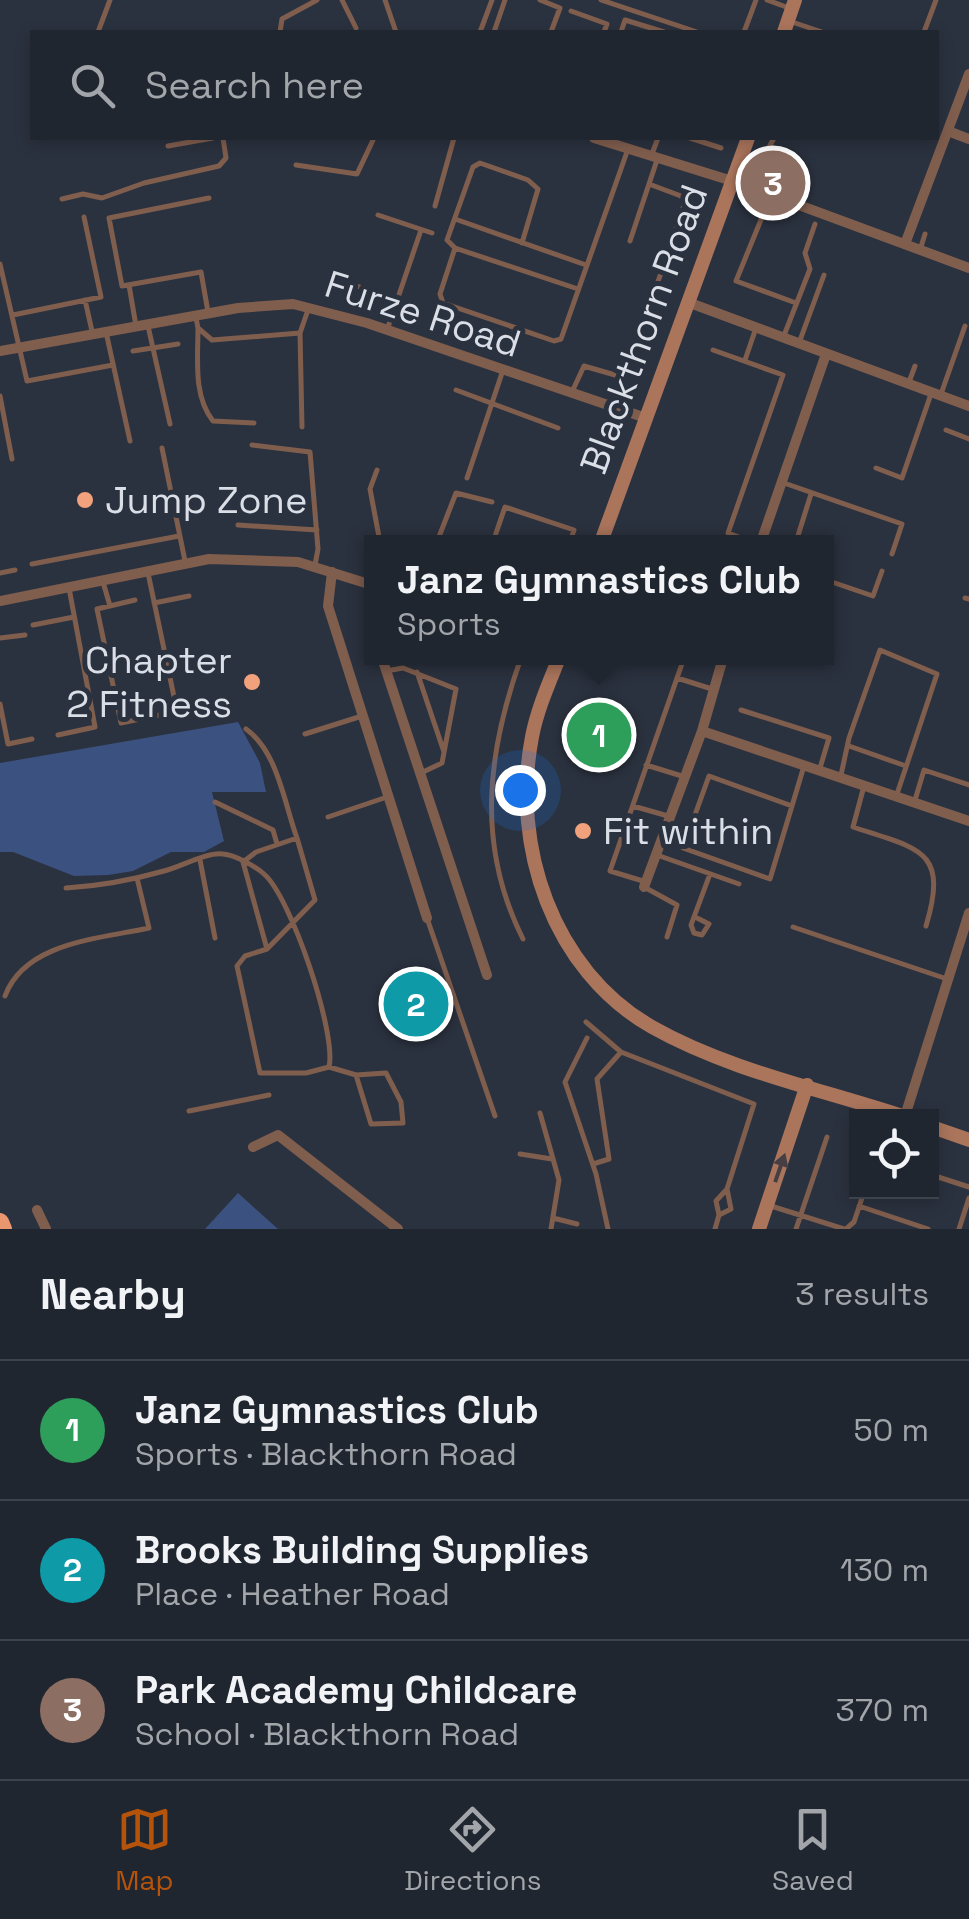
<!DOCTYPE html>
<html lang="en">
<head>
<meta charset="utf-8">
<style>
  body { margin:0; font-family:"Space Grotesk",sans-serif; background:#2d323b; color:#f1f3f6 }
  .controls { position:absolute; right:30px; bottom:30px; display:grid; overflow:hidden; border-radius:0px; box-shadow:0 5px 15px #0003 }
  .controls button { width:90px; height:90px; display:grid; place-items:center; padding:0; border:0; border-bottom:2px solid #3d434b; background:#20262f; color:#f1f3f6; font:50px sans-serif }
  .you { position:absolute; left:520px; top:790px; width:35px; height:35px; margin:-25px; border:8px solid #fff; border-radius:50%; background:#1a73e8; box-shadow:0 0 0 15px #1a73e833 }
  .badge { display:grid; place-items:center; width:65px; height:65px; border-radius:50%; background:#b45309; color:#fff; font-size:32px; font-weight:700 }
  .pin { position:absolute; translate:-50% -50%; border:5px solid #fff; box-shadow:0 2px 10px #0006 }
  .popup { position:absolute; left:364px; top:535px; width:470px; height:130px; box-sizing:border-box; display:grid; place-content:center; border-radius:0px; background:#20262f; filter:drop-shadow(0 2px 8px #0005); font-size:32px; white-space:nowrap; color:#a2a5aa }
  .popup b { font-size:38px; color:#f1f3f6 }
  .popup::after { content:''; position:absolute; left:50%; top:100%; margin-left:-20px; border:20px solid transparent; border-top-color:#20262f }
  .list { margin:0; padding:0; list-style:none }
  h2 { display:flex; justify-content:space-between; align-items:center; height:130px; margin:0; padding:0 40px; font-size:42px }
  h2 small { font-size:32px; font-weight:400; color:#a2a5aa }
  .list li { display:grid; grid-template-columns:65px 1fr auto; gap:30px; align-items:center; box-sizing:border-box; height:140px; padding:0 40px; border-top:2px solid #3d434b }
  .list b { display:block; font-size:38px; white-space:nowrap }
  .list p { margin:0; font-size:32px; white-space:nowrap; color:#a2a5aa }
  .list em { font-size:32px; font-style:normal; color:#a2a5aa }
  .icon { flex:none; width:55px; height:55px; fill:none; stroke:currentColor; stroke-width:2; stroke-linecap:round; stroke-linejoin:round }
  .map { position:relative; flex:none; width:969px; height:1229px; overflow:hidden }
  .search { position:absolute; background:#20262f; box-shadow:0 5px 15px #0003; left:30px; right:30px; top:30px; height:110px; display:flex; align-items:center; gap:25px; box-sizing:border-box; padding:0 35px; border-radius:0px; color:#a2a5aa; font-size:38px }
  .sheet { height:550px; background:#20262f }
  nav { display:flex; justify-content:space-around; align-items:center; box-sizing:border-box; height:140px; border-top:2px solid #3d434b; background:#20262f; font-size:28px; color:#a2a5aa }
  nav a { display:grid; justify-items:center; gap:5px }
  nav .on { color:#b45309 }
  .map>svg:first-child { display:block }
  .green { fill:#3b5180 }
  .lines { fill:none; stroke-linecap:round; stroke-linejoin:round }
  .lane { stroke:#805e4e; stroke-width:5 }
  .street { stroke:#805e4e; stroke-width:10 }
  .secondary { stroke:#ab755c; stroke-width:14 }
  .highway { stroke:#ea9770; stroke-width:18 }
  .oneway { fill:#453f45 }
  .poi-dot { fill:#f1a17c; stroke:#2b323f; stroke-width:4 }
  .labels { text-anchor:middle; stroke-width:10; stroke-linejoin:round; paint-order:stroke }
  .street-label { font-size:38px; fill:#dadee7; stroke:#2b323f }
  .poi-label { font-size:38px; fill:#dadee7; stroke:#2b323f; text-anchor:start }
</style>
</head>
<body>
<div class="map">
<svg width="969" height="1229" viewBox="0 0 969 1229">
  <rect width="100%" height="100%" fill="#2b323f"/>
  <path class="green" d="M238,722L260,763L266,792H212L224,841L204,852H171L133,871L108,875L74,876L13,852H0V763Z
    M238,1193L278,1229H205Z"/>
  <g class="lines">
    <path class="lane" d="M342,0L356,28
      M385,0L396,32
      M540,0L560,8L551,32
      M601,0L697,32
      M767,0L789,8
      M571,11L607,24L604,32
      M792,22L822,32
      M98,32L110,0
      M280,32L282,19L317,0
      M480,32L492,0
      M494,32L505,0
      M621,32L625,20L664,32
      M744,32L756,0
      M924,32L936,0
      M690,138L721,148
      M168,146L213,138
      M652,154L658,138
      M296,165L357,174L374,138
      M761,191L762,160L774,138
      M62,199L83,194L102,198L144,183L219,166L226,158L223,138
      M767,205L736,281L796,303
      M435,206L454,138
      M378,215L432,233
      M455,219L586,265
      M630,241L657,160
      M455,248L447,240L473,167L480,163L528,180L538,189L522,243
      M920,250L925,234
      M0,264L27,381L113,365
      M351,284L397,300
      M129,285L136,326
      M578,289L455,248L440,294L443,303L554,341L561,339L628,149
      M85,300L92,331
      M208,312L201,272L122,286L109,218L209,198
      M13,315L101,297L84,217
      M196,318L198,328L212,340L300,333
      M148,326L170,424
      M198,328C198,359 193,396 213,421L254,423
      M387,330L421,230
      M106,332L130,441
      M783,338L810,269L805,253L815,224
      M799,343L824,275
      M713,350L783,375L728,533L752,542
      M133,351L178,344
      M745,360L756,328
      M909,382L915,366
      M456,390L558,428
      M571,394L584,366L622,377L627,373L685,202L681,196L649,184
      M941,394L965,326
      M0,396L12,459
      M302,427L300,333L309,307
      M946,430L969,439
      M252,445L310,452L318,549L315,565
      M162,448L185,561
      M876,468L902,478L931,394
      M377,470L370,489L380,542
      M467,478L503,370
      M784,483L902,524L892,554
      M238,525L317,530
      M437,542L456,493L492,502
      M493,542L505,507L574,530L570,542
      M796,542L811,494
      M32,564L179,536
      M0,573L15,570
      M148,573L177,711L214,703
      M826,580L873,596L882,571
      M103,582L110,606
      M965,598L969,599
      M135,600L97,609L121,723L159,715
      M154,603L189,596
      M33,625L74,617
      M0,638L25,635
      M521,658C487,753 476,845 523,939
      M386,671L403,668L456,689L442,763L423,772
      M417,672L444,752
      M677,678L712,689
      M0,704L8,744L32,739
      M741,710L829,738L820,768
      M246,729C278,752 284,803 297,838
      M305,734L362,716
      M58,735L95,727L69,588
      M849,746L906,766
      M646,765L685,777
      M841,775L849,738L880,650L937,674L896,797
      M864,786L853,827C919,849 949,849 926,926
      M915,800L924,770L969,785
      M215,802L273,830L277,844
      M633,806L668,816
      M792,806L709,776L683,848L770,879L804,766
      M328,817L387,797
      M657,855L739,884
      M200,860L215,938
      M643,881L610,871L684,658
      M644,887L677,905L667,937
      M66,888C100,886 132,880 164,871C181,867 206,852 223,854C235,855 255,866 264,874C291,897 337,1034 329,1067L306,1073H260L237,966L245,956L267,949L243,862L256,852L297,838L315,900L267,949
      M697,918L709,924L702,935L694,933L691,925L710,874
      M428,921L495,1116
      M793,927L947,979
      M5,996C25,942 99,939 149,928L137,878
      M586,1022L621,1052L754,1104L727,1189L731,1209L719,1215L715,1229
      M587,1038L565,1082L596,1174L608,1229
      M329,1067L356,1075L386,1073L401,1102L403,1123L371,1124L356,1075
      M189,1111L269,1095
      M540,1113L559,1180L551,1229
      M520,1154L552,1159
      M593,1164L609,1159L597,1079L621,1052
      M932,1175L969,1187
      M771,1206L844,1229
      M859,1206L928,1229
      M719,1215L716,1201L727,1189
      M553,1218L577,1224
      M796,1229L827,1137
      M846,1229L854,1222L864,1192
      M959,1229L969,1198"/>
    <path class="street" d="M948,131L969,139
      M594,138L745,185L969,268
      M905,244L969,74
      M690,303L969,406
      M0,351L238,308L293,304L367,323L646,418
      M761,542L826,354
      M332,572L328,606L427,918
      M0,601L209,559L298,562L372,585
      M372,616V624
      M382,658L487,975
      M702,731L969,821
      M644,887L702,731L723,658
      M905,1116L969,913
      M253,1147L278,1135L398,1229
      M37,1210L46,1229"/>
    <path class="secondary" d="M784,32L795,0
      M601,542L748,138
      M559,658C549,683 537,710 532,737C511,845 552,970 652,1027C728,1070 820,1089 902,1116
      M932,1127L969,1140
      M759,1229L807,1085"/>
    <path class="highway" d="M0,1222L3,1229"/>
  </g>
  <defs><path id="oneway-solid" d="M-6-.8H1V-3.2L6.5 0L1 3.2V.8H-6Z" transform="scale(2.5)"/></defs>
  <use class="oneway" href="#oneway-solid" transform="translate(780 1168) rotate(-71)"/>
  <g class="poi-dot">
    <circle cx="85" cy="500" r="10"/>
    <circle cx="252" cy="682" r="10"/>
    <circle cx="583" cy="831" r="10"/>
  </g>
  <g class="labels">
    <g class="street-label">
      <text transform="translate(423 314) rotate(18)" y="13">Furze Road</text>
      <text transform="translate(644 329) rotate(-70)" y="13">Blackthorn Road</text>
    </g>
    <g class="poi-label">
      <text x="105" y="513">Jump Zone</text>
      <text x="232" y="673" text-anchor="end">Chapter<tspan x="232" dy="44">2 Fitness</tspan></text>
      <text x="603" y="844">Fit within</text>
    </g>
  </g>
</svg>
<div class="controls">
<button><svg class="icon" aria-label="locate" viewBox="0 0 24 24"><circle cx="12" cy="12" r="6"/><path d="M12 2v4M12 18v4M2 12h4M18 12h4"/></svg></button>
</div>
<div class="you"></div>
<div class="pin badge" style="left:599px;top:735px;background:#2e9e5b">1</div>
<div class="popup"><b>Janz Gymnastics Club</b>Sports</div>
<div class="pin badge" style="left:416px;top:1004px;background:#0f9aa8">2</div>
<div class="pin badge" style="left:773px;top:183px;background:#8d6e63">3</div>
<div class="search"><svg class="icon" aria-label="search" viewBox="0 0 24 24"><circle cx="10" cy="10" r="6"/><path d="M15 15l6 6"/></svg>Search here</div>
</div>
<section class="sheet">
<h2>Nearby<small>3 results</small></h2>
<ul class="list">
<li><span class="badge" style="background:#2e9e5b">1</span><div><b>Janz Gymnastics Club</b><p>Sports · Blackthorn Road</p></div><em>50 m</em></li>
<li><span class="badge" style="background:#0f9aa8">2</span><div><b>Brooks Building Supplies</b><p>Place · Heather Road</p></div><em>130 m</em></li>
<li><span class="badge" style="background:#8d6e63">3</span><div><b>Park Academy Childcare</b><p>School · Blackthorn Road</p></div><em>370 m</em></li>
</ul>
</section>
<nav>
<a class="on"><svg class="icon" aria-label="map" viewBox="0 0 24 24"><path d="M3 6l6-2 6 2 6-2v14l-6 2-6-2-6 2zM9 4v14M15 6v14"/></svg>Map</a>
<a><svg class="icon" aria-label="directions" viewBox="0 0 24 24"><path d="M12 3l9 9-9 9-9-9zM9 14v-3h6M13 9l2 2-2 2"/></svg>Directions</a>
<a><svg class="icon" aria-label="saved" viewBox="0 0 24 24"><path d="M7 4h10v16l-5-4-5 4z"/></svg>Saved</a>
</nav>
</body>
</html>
